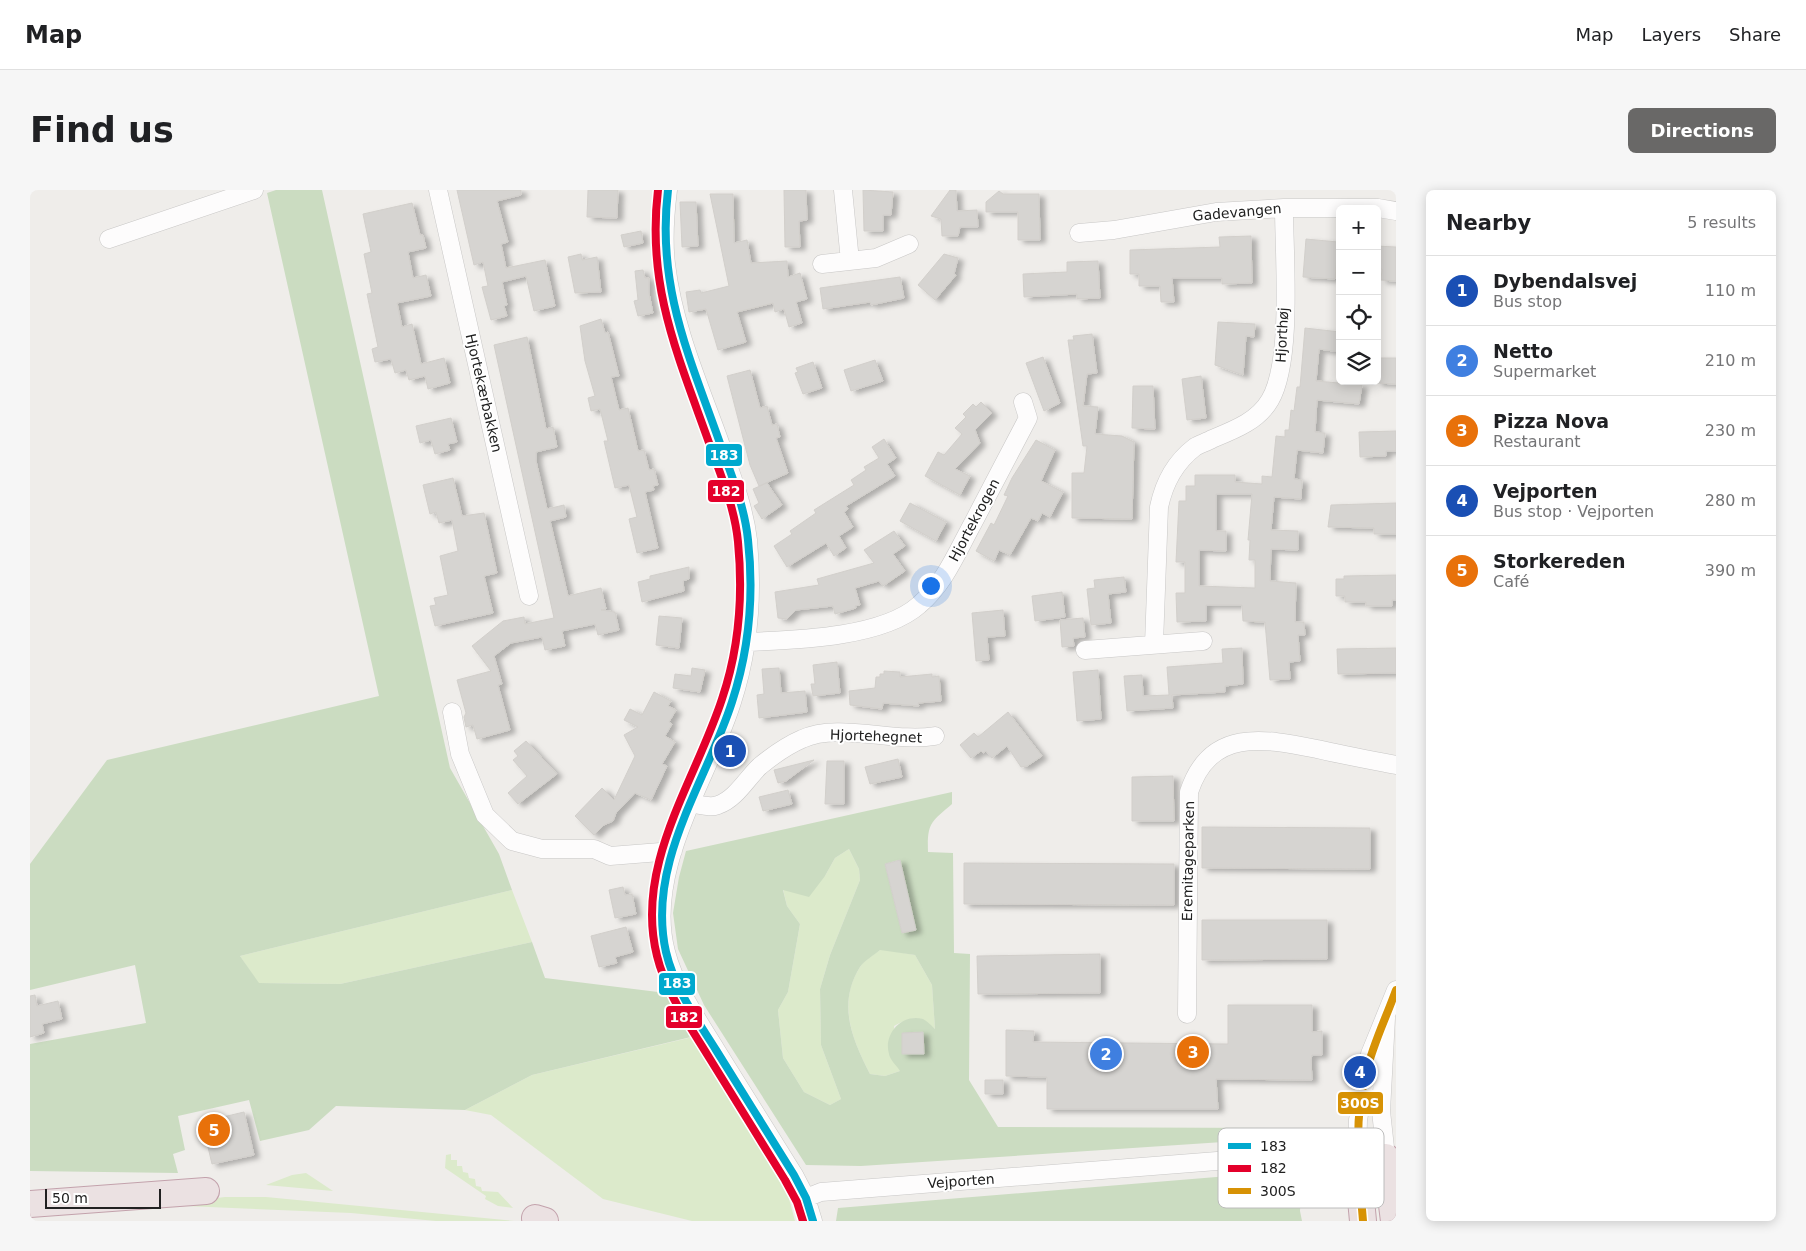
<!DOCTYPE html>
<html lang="en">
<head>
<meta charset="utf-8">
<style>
  body { margin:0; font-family:"DejaVu Sans",sans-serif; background:#f6f6f6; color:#202124 }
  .controls { position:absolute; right:15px; top:15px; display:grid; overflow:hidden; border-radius:8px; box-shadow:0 2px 12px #0003 }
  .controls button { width:45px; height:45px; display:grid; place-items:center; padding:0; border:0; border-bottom:1px solid #e0e0e0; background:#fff; color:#202124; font:25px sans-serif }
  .scale { position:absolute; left:15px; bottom:12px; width:116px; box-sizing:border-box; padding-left:5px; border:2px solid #212121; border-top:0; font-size:14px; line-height:18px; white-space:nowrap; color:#212121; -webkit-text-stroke:4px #fff; paint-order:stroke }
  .you { position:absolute; left:900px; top:395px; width:18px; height:18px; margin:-12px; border:4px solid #fff; border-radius:50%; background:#1a73e8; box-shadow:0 0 0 8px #1a73e833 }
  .badge { display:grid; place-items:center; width:32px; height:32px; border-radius:50%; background:#696867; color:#fff; font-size:16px; font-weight:700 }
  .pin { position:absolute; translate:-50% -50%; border:2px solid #fff; box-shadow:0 1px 5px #0006 }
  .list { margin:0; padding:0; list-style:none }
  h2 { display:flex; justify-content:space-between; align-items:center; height:65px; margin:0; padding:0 20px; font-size:21px }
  h2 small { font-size:16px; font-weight:400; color:#757577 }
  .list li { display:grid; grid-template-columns:32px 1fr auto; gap:15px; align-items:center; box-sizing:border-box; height:70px; padding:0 20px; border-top:1px solid #e0e0e0 }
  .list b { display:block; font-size:19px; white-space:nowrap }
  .list p { margin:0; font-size:16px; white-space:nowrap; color:#757577 }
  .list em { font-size:16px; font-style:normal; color:#757577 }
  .icon { flex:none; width:28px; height:28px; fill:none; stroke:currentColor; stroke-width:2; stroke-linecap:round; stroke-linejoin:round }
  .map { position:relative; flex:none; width:1366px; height:1031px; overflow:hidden; border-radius:8px }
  header { display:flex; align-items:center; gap:30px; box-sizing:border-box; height:70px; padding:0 25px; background:#fff; border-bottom:1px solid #e0e0e0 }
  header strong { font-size:24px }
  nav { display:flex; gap:28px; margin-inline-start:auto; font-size:18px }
  .intro { display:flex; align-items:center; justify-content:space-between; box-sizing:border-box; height:120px; padding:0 30px }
  h1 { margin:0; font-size:35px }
  .button { padding:12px 22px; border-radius:8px; background:#696867; color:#fff; font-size:18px; font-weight:700 }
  main { display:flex; gap:30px; padding:0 30px }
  aside { flex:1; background:#fff; border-radius:8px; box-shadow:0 2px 12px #0003 }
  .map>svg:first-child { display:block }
  .grass { fill:#dceacb }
  .forest { fill:#cbdcc1; fill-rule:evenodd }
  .building { fill:#d6d4d1; stroke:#d2cfcb; fill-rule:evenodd; filter:url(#shadow) }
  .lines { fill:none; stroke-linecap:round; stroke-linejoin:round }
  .minor-casing { stroke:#c8c7c6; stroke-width:19 }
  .highway-casing { stroke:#c3a2ac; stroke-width:28 }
  .minor { stroke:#fdfcfc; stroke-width:18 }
  .highway { stroke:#ebe1e2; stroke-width:26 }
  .bus-1-casing { stroke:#fff; stroke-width:11 }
  .bus-2-casing { stroke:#fff; stroke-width:11 }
  .bus-3-casing { stroke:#fff; stroke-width:11 }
  .bus-1 { stroke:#00a9ce; stroke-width:8 }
  .bus-2 { stroke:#e4002b; stroke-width:8 }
  .bus-3 { stroke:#d79205; stroke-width:8 }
  .labels { text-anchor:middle; stroke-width:4; stroke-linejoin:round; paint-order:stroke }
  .street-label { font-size:14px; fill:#212121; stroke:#fff }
  .key { fill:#fff; stroke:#bcbcbc; stroke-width:1 }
  .key-label { font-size:14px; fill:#212121 }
  .line-badge { stroke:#fff; stroke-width:2 }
  .badge-label { font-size:14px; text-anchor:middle; font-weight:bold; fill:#fff }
</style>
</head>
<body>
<header>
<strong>Map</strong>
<nav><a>Map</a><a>Layers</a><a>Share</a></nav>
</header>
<div class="intro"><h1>Find us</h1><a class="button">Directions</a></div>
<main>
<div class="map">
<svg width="1366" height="1031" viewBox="0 0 1366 1031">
  <defs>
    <filter id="shadow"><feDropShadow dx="5.5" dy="3" stdDeviation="2.5" flood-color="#0004"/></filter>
  </defs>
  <rect width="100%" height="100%" fill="#efedea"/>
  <path class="grass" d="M819,659L829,679L830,690L800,765L790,799L791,855L811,909L800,915L774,902L753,868L748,820L758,802L770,734L757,716L753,699L795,686L805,668Z
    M482,700L502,752L310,794L228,793L210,766Z
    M851,759L885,765L902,795L905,839C889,825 883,826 864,836L870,881L855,886L840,884C822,849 807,813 830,777C834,770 844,765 851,759Z
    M667,846L703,909L753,986L765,1031H662L573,1009L461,925L435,920L502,885Z
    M421,964V970H427V976H432L433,982L438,983L439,988L445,989L446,996L451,997L452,1001L468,1002L483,1018L468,1016L455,1009L456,1006L415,978L416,965Z
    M276,983L303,1001L236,995L262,985Z
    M195,1007H236L484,1031H406L321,1023L155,1016V1012Z"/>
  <path class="forest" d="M246,0H292L420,578L469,664L482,700L210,766L229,793L310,794L502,752L515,788L636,803L661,847L502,885L435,920L306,916L279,940L230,951L219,910L148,926L155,960L143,964L148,983L0,981V854L116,833L105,775L0,800V674L77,570L349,506L237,3Z
    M922,602V614C901,632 897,633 898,662L923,663L924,763L940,764L939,890L968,937L1270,938V947L831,976L776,975L674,815L648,759L643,723L649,687L656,661ZM819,659L829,679L830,690L800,765L790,799L791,855L811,909L800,915L774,902L753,868L748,820L758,802L770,734L757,716L753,700L779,707L795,686L805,668ZM869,670L886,739L872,743L855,674ZM850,760L885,765L902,795L905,839C902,836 897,831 893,829C872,823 853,844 859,864C860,870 867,876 870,881L855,886L840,884C822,849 807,814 830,777C834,771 844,765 850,760Z
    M1235,983L1272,988L1270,1021L1272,1031H806L808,1018Z"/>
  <path class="building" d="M427,0H491V5L467,11L478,52L471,54L476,78L515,70L525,116L504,121L496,86L472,92L477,115L474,116L477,126L461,130L452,97L458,96L453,72L444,75Z
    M558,0H588L587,28L557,27Z
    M754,0H776L777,30L769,31L770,57H755Z
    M833,0L863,2L861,25H853V41H834Z
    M920,0H926L927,21L947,20L948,37H930L928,46H912L911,29L901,26Z
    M969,1L973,4H1009L1010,50H988V22H956V12Z
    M680,4H703L704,53L717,50L721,73L757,71L758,87L770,83L777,109L766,112L772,133L759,137L754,119L745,122L743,113L707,122L716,152L688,160L676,119L659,122L656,102L670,100L671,103L699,96Z
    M650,12H666L668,56L652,57Z
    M382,13L390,45H393L396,58L378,62L383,88L396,85L401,106L367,113L372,137L382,134L391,174L414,168L420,193L398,199L395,186L379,190L376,180L365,183L361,169L345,172L342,159L348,157L337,104L342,103L334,64L341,62L333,24Z
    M611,41L613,53L594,57L591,45Z
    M1221,46L1222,93L1192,94V88H1142L1144,112H1131L1130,96H1109V84H1100V60L1190,57L1189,47Z
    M1276,49L1308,52L1305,89L1273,87Z
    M1347,56L1366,57V91L1351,90L1352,79H1347Z
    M551,64L552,70L567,67L571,102L545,103L538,67Z
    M914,64L928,68L924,84L926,85L905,110L888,95Z
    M1068,71L1070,108L1047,109V104L994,107L993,84L1037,82V72Z
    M613,80L615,88H619V103L623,123L608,126L604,111L608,110L605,81Z
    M870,87L874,108L841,115L840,112L793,119L790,98Z
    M571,129L575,143L578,142L589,186L581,187L589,220L598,218L608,261L614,260L619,280L624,279L628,295L623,296L624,300L615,302L628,358L607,363L599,329L607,327L599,295L585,298L574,251H578L570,219L561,221L558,208L565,206L555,171L550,136Z
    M1188,132L1225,134L1224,147L1216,146L1213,185L1185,175Z
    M1275,138L1310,142V162L1289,159L1286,191L1332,195L1329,214L1287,210L1285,242L1295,243L1293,263L1267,260L1264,289L1272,290L1271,309L1244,307L1241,340L1268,341V360L1241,359L1240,391L1266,393L1265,432H1274L1275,445H1268L1270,471L1259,472L1260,489L1240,490L1235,432L1213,431L1212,415H1176V431L1147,432L1146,403H1155V372H1146L1149,311H1156V296H1165V285H1205V292L1232,294V286L1242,287L1246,246L1255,247V240H1259L1261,220L1264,221L1267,197H1270ZM1186,304H1222L1218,350H1220L1219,370H1225V398L1169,396V360L1196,361V341H1186Z
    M1062,144L1067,183L1057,184L1053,216L1068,217L1065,244L1092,246L1104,252L1102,329L1042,328V283H1054L1057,256H1053L1038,150H1044L1043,146Z
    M497,147L516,239L523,237L527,257L506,262V271L517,319L534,315L536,327L520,331L538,406L571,398L576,419L571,420L585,422L589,440L568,445L565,434L532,441L535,456L515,460L512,447L481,453L464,466L472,494L468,495L480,540L447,549L443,535L436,537L434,527L436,523L427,490L461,481L442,456L473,431L494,427L495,434L524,428L464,155Z
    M1013,167L1030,213L1014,221L996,173Z
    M1347,168H1366V194L1347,193Z
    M845,170L853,191L821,201L814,180Z
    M783,172L792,198L773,204L765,183L768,182L766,178Z
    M720,180L730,218L737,216L742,235L747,234L750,247L746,248L758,283L729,296L720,275L697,186Z
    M1171,186L1176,228L1157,230L1152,189Z
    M1103,196H1123L1125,239L1102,238Z
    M951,212L962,223L945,240L950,253L925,279L940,286L930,305L895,286L908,262L914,265L932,244L925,238L936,227L933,224L943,214L946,217Z
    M421,228L427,252L418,254L420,260L405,264L401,250L390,253L386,236Z
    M1366,241V261H1356V266L1330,267L1329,242Z
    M854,249L866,268L857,274L865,286L816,316L818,319L814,322L823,337L809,346L816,358L804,366L796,353L757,377L744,356L762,344L760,341L786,323L784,320L824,295L821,290L836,280L834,277L849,268L842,257Z
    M1006,250L1025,260L1011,291L1033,302L1020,327L1012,323L1008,331L1001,328L980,365L969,360L964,371L946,361L961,333L964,335L978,306L974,305L982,288Z
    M423,288L432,326L454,323L467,383L454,386L463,423L405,436L400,416L406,415L404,408L418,405L410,366L428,361L422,330L409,333L406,322L400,324L393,295Z
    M737,293L752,315L732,329L724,316L729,313L723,299Z
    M880,313L916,332L906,351L870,331Z
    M1366,313V344H1344V338L1298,337L1301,315Z
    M864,341L875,356L863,364L875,381L853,396L849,391L825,398L830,415L825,416L826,418L805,424L803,416L766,420L757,429L748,428L745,402L789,395L787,389L844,373L834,360Z
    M659,377V389L653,391L654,401L612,412L608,392L620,389V386Z
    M1366,385V410H1362V416H1336V412H1315V406H1306V389H1314V386Z
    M1094,387L1096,402L1078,404L1081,433L1061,435L1057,399L1065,398L1064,390Z
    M1032,402L1035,427L1005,431L1002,406Z
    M973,420L975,446L957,447L959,470L946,471L942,423Z
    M629,426L652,428L649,458L626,455Z
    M1053,428L1055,447L1043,448L1044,456L1032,457L1030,430Z
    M1212,458L1213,494L1195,496V502L1142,505L1143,518L1097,521L1094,486L1112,485L1113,506L1139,505L1137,477L1193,473L1192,459Z
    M1366,458V483L1308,484L1307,459Z
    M807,472L810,503L783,506L781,494H785L783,475Z
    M662,478L675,480L670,502L643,498L645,484L661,486Z
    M749,478L751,503L775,501L777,522L729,528L727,505L734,504L732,479Z
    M1068,480L1071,529L1047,531L1043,482Z
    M854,481L870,482V487L902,484V487L909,486L911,511L888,513L889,516L853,513L852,519L820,515L819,501L845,498L846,487H850V484H854Z
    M624,502L641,511L638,516L646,520L639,532L642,534L635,546L645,552L632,574L637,576L621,610L605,603L586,623L583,631L574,635L564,645L545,626L572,598L584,610L605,566L594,545L608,537L594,530L600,519L612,525Z
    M978,522L1012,566L997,576L991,577L977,556L962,568L956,561L953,563L951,561L941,568L930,555L944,543L948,547Z
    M496,551L527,584L488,614L478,603L497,586L483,570L488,566L484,561Z
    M868,569L872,587L840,594L835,577Z
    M784,570L756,591L748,593L744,580Z
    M797,571H814V614H795Z
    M1143,586L1144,631H1102V587Z
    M758,600L762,614L733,621L729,607Z
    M1172,637L1340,638V679L1172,678Z
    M870,670L886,740L872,743L855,674Z
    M934,673L1144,674V715L934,714Z
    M593,697L595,705L602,704L606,724L585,728L579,700Z
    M1172,730H1297V769L1172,770Z
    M596,737L603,762L585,767L587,773L569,777L561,746Z
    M1070,764V803L948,804L947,766Z
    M5,805L7,816L28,811L32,829L12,834L14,843L0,847V806Z
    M1198,815H1282V842L1292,841V865H1282L1281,870L1282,890L1186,889L1188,919H1017V887L976,886V840L1004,841L1003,852L1198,854Z
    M893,842L894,864H872V843Z
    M955,890H973V904H955Z
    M214,922L224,965L182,974L172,932Z"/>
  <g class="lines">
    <g class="minor-casing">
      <path id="minor" d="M408,0L499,406
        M638,0C635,24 633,49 636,74C643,135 668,192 689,250C700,282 714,315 718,350C723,404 719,460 702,512C678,589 614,679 636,762C645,797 667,829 686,860C712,902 738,943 764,985L776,1008L783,1031
        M813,0L820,71
        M1049,43L1084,40L1186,22L1254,18H1348L1366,21
        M79,49L224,0
        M792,74L846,68L879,54
        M717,452C764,450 852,448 889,415C915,393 927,362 943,333C961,298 980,263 998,228L993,212
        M1124,454L1129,317C1134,293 1144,273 1165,257C1170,254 1177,252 1182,249C1204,240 1228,231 1240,210C1263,171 1254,65 1254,18
        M1055,460L1173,451
        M422,522L430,564L455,625L482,651L512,659H564L580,666L643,661
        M662,613C671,615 680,618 688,615C706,609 717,588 730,576C741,567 758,555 772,549C808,532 864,553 905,546
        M1157,824L1159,602C1180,538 1233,548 1287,559C1313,565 1340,570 1366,575
        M1327,967L1328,930L1340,864L1366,800
        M776,1008L791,1002L1238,967H1356L1351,921L1356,828"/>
    </g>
    <g class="highway-casing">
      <path id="highway" d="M1327,967L1333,1031
        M1356,967L1364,1031
        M0,1014L176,1001
        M505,1028L515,1031"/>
    </g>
    <use href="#minor" class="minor"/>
    <use href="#highway" class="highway"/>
    <g class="bus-1-casing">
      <path id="bus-1" d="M638,0C626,98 661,170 692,259C703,289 715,319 718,350C724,404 719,460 702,512C676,593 616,673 636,762C644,797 667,830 686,860C712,902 738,943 764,985L776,1008L783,1031"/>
    </g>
    <g class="bus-2-casing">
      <path id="bus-2" d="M628,0C616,99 650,170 682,261C693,291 705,320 708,352C713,404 709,459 692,509C665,592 604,675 627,766C636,803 660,836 680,869C705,909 730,950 755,990L767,1012L773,1031"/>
    </g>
    <g class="bus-3-casing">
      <path id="bus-3" d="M1333,1031C1329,982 1323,931 1336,883C1343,854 1356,828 1366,800"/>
    </g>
    <use href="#bus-1" class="bus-1"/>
    <use href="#bus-2" class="bus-2"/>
    <use href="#bus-3" class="bus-3"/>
  </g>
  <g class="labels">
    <g class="street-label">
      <text transform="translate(1207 22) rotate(-5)" y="5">Gadevangen</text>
      <text transform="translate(1252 145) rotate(-87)" y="5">Hjorthøj</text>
      <text transform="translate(454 203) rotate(77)" y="5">Hjortekærbakken</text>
      <text transform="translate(944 330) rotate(-62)" y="5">Hjortekrogen</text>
      <text transform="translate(846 546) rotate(2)" y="5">Hjortehegnet</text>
      <text transform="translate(1158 671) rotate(-89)" y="5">Eremitageparken</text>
      <text transform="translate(931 991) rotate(-4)" y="5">Vejporten</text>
    </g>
  </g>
  <rect x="1188" y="938" width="166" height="80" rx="8" class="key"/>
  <rect x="1198" y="953" width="23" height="6" fill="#00a9ce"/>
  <rect x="1198" y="975" width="23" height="7" fill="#e4002b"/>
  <rect x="1198" y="998" width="23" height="6" fill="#d79205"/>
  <g class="key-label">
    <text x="1230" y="961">183</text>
    <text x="1230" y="983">182</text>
    <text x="1230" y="1006">300S</text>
  </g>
  <g class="line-badge">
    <rect x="675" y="253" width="38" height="24" rx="5" fill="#00a9ce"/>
    <rect x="677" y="289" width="38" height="24" rx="5" fill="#e4002b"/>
    <rect x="628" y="782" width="38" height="24" rx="5" fill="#00a9ce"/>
    <rect x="635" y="815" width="38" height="24" rx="5" fill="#e4002b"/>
    <rect x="1307" y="901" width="47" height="24" rx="5" fill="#d79205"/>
  </g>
  <g class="badge-label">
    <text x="694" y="270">183</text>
    <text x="696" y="306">182</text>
    <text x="647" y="798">183</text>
    <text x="654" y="832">182</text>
    <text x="1330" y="918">300S</text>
  </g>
</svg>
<div class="controls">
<button>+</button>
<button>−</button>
<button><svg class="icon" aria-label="locate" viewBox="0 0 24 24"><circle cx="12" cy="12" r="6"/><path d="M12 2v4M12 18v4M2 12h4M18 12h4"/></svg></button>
<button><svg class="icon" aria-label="layers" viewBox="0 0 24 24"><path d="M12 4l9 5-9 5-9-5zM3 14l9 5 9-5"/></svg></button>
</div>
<div class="scale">50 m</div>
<div class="you"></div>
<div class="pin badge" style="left:700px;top:561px;background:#1a4fb4">1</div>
<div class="pin badge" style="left:1076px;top:864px;background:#3f7fe0">2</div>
<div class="pin badge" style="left:1163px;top:862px;background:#e8710a">3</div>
<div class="pin badge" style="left:1330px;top:882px;background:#1a4fb4">4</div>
<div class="pin badge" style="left:184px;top:940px;background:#e8710a">5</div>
</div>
<aside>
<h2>Nearby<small>5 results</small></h2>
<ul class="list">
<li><span class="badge" style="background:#1a4fb4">1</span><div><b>Dybendalsvej</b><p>Bus stop</p></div><em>110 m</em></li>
<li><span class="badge" style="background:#3f7fe0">2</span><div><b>Netto</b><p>Supermarket</p></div><em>210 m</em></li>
<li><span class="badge" style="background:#e8710a">3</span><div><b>Pizza Nova</b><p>Restaurant</p></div><em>230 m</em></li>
<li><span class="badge" style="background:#1a4fb4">4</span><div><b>Vejporten</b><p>Bus stop · Vejporten</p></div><em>280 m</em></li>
<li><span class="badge" style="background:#e8710a">5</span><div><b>Storkereden</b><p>Café</p></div><em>390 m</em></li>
</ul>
</aside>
</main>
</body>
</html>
